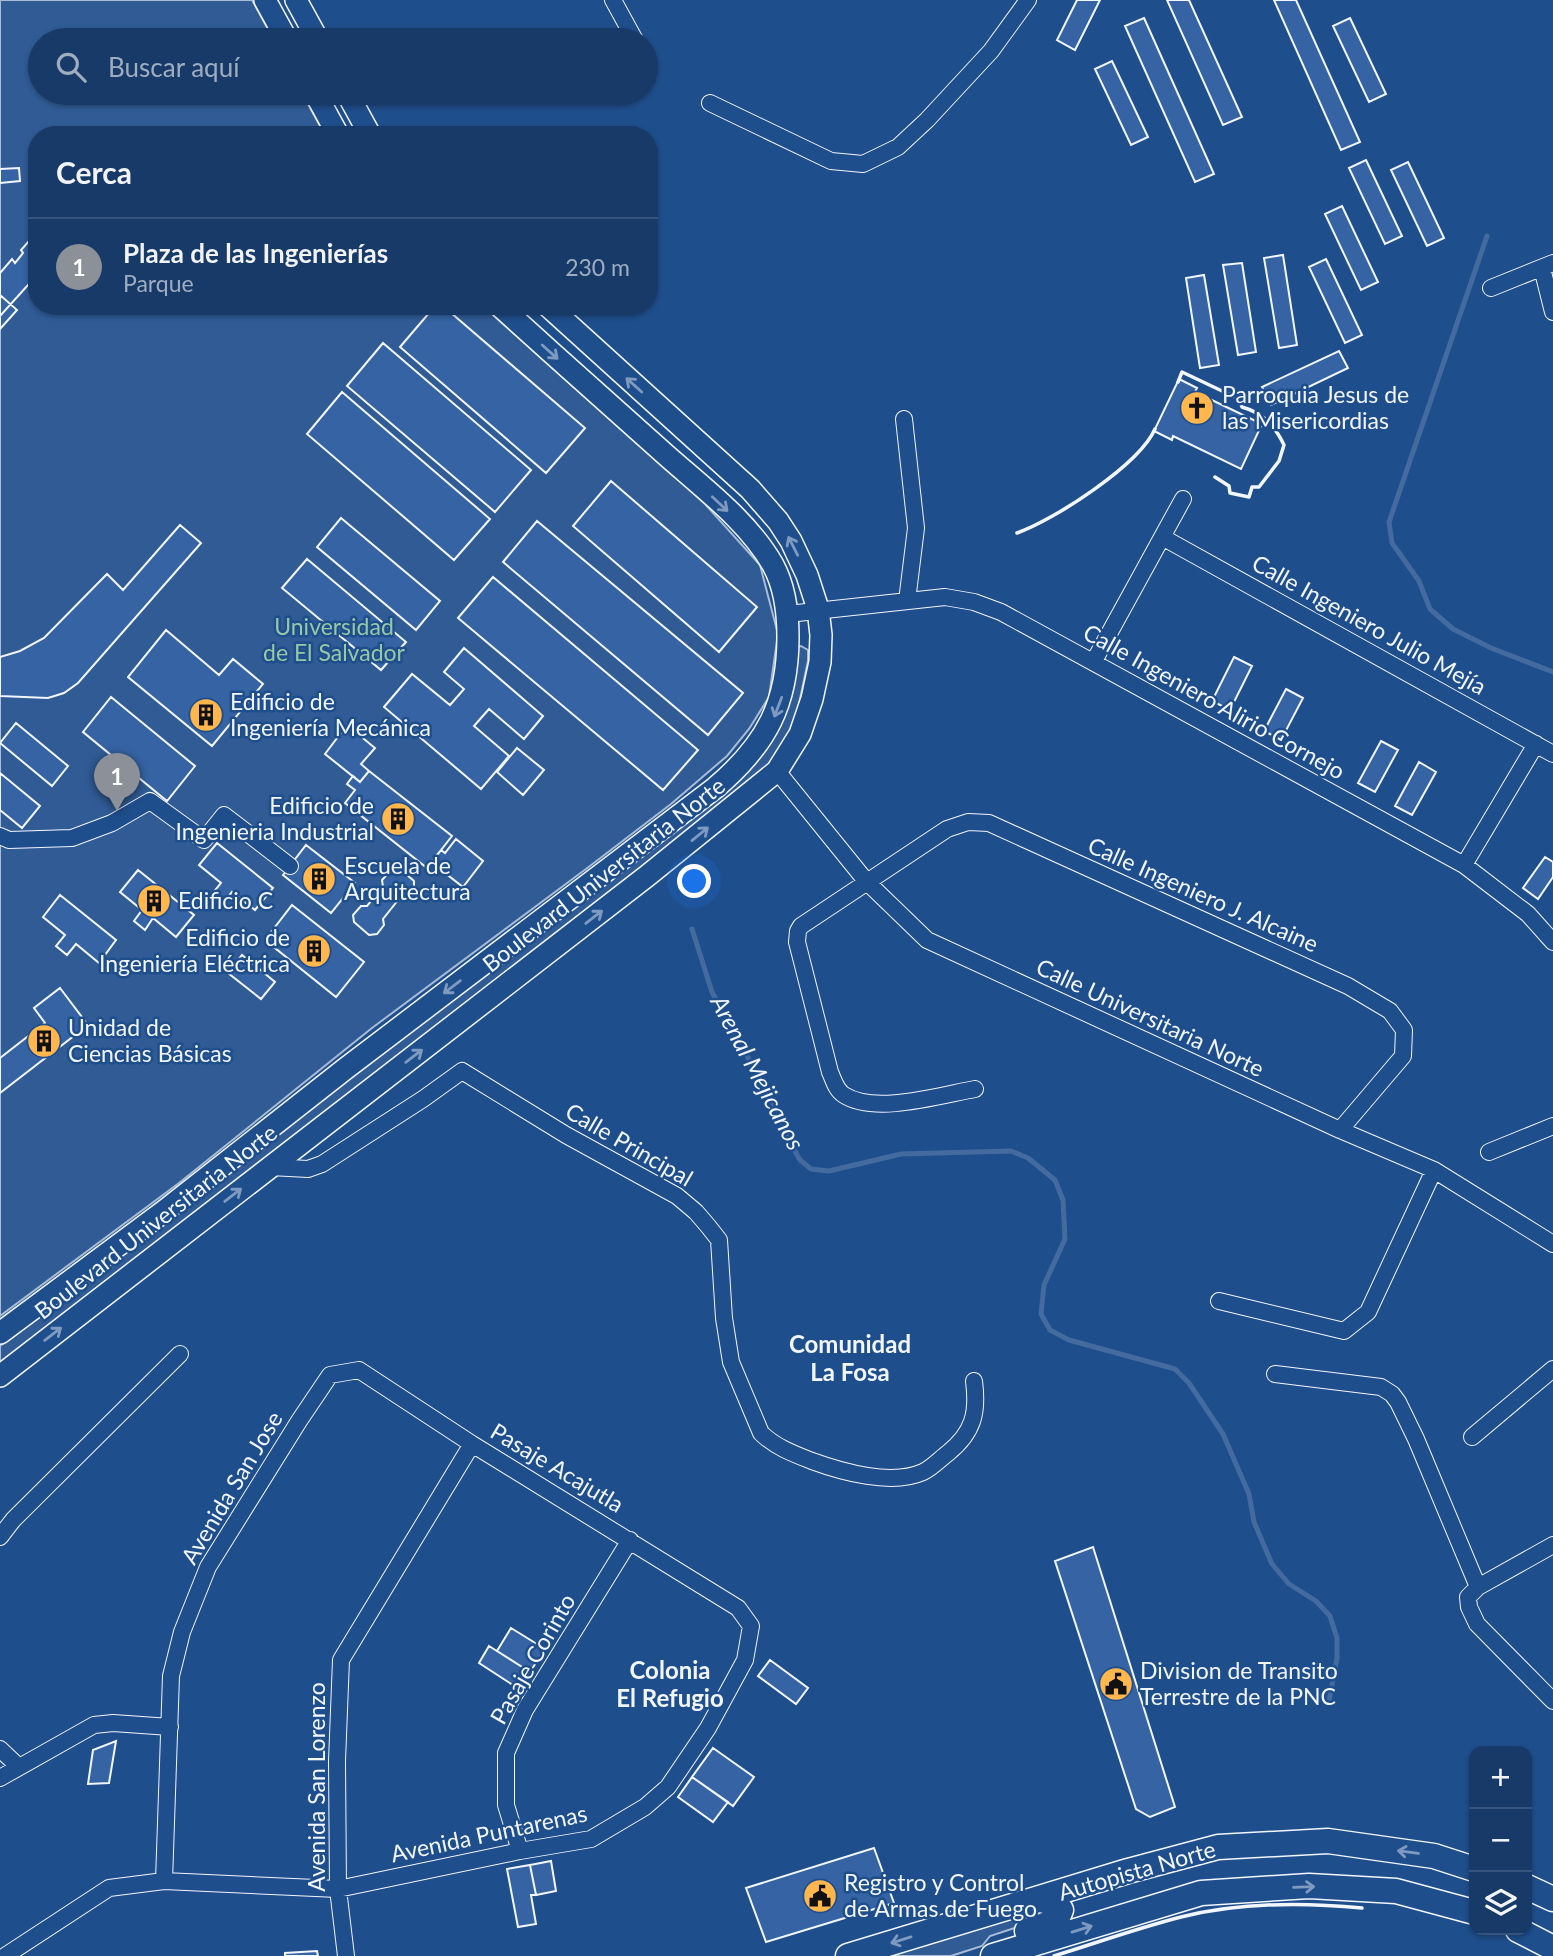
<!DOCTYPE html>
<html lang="es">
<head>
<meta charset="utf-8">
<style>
  body { margin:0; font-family:Lato,sans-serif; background:#20416f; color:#f1f3f6 }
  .controls { position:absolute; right:21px; bottom:21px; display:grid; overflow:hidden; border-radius:14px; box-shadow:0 2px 5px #0004 }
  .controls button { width:63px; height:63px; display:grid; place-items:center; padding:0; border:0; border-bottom:2px solid #36547d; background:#173a69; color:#f1f3f6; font:35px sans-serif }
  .you { position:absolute; left:695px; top:882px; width:24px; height:24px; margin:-18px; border:5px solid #fff; border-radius:50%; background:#1a73e8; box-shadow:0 0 0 10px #1a73e833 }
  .badge { display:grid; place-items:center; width:46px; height:46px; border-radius:50%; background:#8c9099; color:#fff; font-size:23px; font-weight:700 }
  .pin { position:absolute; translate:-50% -58px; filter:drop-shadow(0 2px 4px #0008) }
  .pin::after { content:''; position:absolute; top:37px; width:24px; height:21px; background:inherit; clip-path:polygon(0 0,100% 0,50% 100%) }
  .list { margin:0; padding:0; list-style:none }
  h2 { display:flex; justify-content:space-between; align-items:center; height:91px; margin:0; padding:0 28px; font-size:30px }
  h2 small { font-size:23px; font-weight:400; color:#9eadc0 }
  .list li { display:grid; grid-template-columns:46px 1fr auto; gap:21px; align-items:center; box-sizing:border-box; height:98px; padding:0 28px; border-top:2px solid #36547d }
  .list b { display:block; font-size:26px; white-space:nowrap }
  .list p { margin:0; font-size:23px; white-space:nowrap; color:#9eadc0 }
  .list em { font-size:23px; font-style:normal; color:#9eadc0 }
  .icon { flex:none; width:38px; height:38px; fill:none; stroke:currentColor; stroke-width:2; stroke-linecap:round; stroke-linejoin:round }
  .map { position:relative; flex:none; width:1553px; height:1956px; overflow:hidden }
  .search { position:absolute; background:#173a69; box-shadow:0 2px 5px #0004; left:28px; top:28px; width:630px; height:77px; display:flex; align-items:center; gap:18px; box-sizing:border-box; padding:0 24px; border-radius:38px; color:#9eadc0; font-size:26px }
  .panel { position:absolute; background:#173a69; box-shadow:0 2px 5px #0004; left:28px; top:126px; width:630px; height:189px; border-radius:28px }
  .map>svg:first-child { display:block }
  .built { fill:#305b95; stroke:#a8bbd7; stroke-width:2 }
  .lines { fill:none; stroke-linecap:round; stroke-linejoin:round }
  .stream { stroke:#446ba0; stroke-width:5 }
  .building { fill:#3563a3; stroke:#f2f6ff; stroke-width:2 }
  .street-casing { stroke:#f2f6ff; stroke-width:18 }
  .secondary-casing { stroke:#f2f6ff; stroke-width:24 }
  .primary-casing { stroke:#f2f6ff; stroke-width:27 }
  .street { stroke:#1f4e8c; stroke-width:16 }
  .secondary { stroke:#1f4e8c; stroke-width:21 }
  .primary { stroke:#1f4e8c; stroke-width:24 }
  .wall { stroke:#f2f6ff; stroke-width:3.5 }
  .oneway { stroke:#7e9ac0 }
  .labels { text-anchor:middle; stroke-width:5; stroke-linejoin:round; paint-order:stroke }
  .poi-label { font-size:23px; fill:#f2f6ff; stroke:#1f4e8c; text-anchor:start }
  .street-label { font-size:23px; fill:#f2f6ff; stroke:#1f4e8c }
  .park-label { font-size:23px; fill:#97c8a6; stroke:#1f4e8c }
  .water-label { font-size:24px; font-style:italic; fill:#f2f6ff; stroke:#1f4e8c }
  .neighbourhood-label { font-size:24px; font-weight:bold; fill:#f2f6ff; stroke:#1f4e8c }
</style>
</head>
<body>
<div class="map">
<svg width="1553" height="1956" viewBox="0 0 1553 1956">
  <rect width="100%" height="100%" fill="#1f4e8c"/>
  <path class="built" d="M0,0H252L274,40H40V93H302L325,135H37V306H483L705,504L760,565L778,634L769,697L749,729L727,756L671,804L586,869L372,1028L179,1183L0,1316Z
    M801,646L808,650V661L796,718L784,743L769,764L750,783L0,1363V1346L735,779L796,647Z
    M1026,1910H1049L1033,1922L990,1936L982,1946L951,1956H878Z"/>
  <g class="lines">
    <path class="stream" d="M1487,236L1389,522L1392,543L1419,581L1430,609L1453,629L1491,648L1553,672
      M692,929L712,992L779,1114L788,1139L800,1160L811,1169L829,1171L901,1154L1011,1151L1028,1158L1055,1180L1063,1200L1065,1239L1044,1285L1041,1314L1050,1330L1069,1340L1175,1369L1189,1383L1223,1434L1249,1494L1254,1522L1272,1564L1289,1584L1316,1601L1330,1616L1337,1638V1658L1329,1701"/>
  </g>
  <path class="building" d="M1077,0H1100L1075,50L1057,40Z
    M1167,0H1189L1242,117L1223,125Z
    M1274,0H1296L1360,142L1341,150Z
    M1144,18L1214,174L1195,182L1125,26Z
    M1350,18L1386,94L1369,102L1333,26Z
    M1112,61L1148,137L1131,145L1095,69Z
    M1366,160L1402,236L1385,244L1349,168Z
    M1408,162L1444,238L1427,246L1391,170Z
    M19,168L20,181L0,183V169Z
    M1342,206L1378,282L1361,290L1325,214Z
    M37,232V275L0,316V273L12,259L15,263L23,253L21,250Z
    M1283,255L1297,345L1279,348L1264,258Z
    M1326,259L1362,335L1345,343L1309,267Z
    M1242,263L1256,352L1238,355L1223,265Z
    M1204,275L1219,365L1200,368L1186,278Z
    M0,295L17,310L0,329Z
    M435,306H443L585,428L546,473L400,347Z
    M383,343L531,470L495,512L347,386Z
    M1339,351L1348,368L1271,405L1262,387Z
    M1179,379L1197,388L1195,392L1262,424L1241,469L1173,436L1172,440L1154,431Z
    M342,392L490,519L454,560L307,434Z
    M611,481L757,607L719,652L573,526Z
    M341,518L440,601L416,630L317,547Z
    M537,521L743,693L708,735L503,562Z
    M180,525L201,543L78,683L64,693L48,698L0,696V657L20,651L44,638L107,574L123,590Z
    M307,559L406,642L381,670L282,588Z
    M493,577L698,750L663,790L458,618Z
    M166,630L219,675L233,659L263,684L212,746L128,677Z
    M464,648L543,716L524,739L489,709L474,726L509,756L481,789L384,707L412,674L450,705L464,689L444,672Z
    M1234,657L1252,666L1230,710L1212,701Z
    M1286,689L1303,698L1281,740L1264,731Z
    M111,697L195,766L167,801L83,732Z
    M16,723L68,766L52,786L0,743Z
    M347,725L375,748L361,764L369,771L360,782L325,754Z
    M1381,741L1398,750L1375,792L1358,783Z
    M517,748L544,770L523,795L497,772Z
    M1419,762L1436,772L1412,815L1395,806Z
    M369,771L452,836L427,868L345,803L355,790L347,784L353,776L360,782Z
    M0,773L40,806L22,828L0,810Z
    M456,839L483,861L463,887L431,862L441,850L445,853Z
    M217,843L273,888L255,910L232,892L223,903L212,894L221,883L199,865Z
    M306,845L355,883L331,913L283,875Z
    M1545,857L1553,862V877L1538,899L1523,888Z
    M399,868L414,881V888L405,899H399L383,919L384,925L377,934L369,935L354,922L353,915L361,906H367L383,887L382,880L391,870Z
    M138,870L194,915L176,937L153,918L145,930L134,921L142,910L120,892Z
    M60,895L116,940L99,963L76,944L67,955L56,946L65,935L43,917Z
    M292,905L364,962L336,997L265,940Z
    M242,955L275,982L261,999L228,973Z
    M60,988L88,1025L0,1093V1058L45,1023L34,1008Z
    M1093,1547L1175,1807L1150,1817L1136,1809L1055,1561Z
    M511,1628L545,1649L530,1672L497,1651Z
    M489,1646L530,1672L519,1689L479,1663Z
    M770,1660L808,1688L796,1704L758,1676Z
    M116,1741L109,1783L88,1784L93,1750Z
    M713,1748L754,1777L733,1806L692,1777Z
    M692,1777L728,1802L713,1822L678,1797Z
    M874,1848L894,1903L766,1942L746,1888Z
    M551,1861L556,1891L536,1895L530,1865Z
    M530,1865L536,1895H531L536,1924L518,1927L507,1869Z
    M317,1951L318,1956H285V1953Z"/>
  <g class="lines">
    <g class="street-casing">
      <path id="street" d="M613,0L635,40
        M710,103L831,161L863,164L898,147L927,120L991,51L1028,0
        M1542,268L1553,312
        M1491,288L1553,263
        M904,419L916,528L907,601
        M1162,537L1553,754
        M788,614L945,597L974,602L1001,612L1464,865L1528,914L1553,942
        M1094,661L1183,499
        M777,771L866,881L927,940L1340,1130L1434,1170L1553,1244
        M0,836L9,840L72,838L112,823L150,801L204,840L224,815L290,866
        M1464,865L1536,744
        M975,1089C941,1095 875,1115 844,1095C836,1090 834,1081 830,1072L797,942L798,931L801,926L947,829L968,822L989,823L1348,986L1390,1011L1404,1030L1403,1056L1340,1130
        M1489,1152L1553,1126
        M270,1167L308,1169L322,1164L423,1099L462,1071L566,1135L677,1196L696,1212L708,1226L719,1240L724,1318L731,1362L761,1433C775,1447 794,1454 812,1461C842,1472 892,1486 923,1472C932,1468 940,1459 948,1453C974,1432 978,1412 974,1381
        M1219,1301L1344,1331L1368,1312L1434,1170
        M1275,1374L1381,1387L1392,1394L1398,1402L1416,1439L1478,1587
        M1472,1437L1553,1369
        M0,1537L13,1520L180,1354
        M1553,1545L1478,1587L1468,1597L1469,1607L1477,1624L1553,1701
        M0,1749L19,1767
        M0,1778L94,1725L113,1723L170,1727
        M520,1851L506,1805V1753L525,1710L630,1540
        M5,1956L109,1888L164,1881L338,1889L520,1851L591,1839L645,1807L668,1787L708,1728L745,1660L751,1626L738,1608L472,1444L359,1370L330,1375L299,1421L208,1567L182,1632L171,1676L164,1881
        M346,1956L338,1889L337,1761L341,1660L472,1444"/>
    </g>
    <g class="secondary-casing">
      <path id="secondary" d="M265,0L287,40
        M296,0L318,40
        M315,93L338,135
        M347,93L370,135
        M0,1333L163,1212L345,1069L715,788C766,745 788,704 788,637C788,612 785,587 773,565C748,521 703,488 666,455C610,405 555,356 500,306
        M0,1376L647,876L777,771L800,734L812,699L820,662L821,635L818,609L807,575L791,541L778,521L750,489L548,306"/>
    </g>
    <g class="primary-casing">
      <path id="primary" d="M1527,1887L1553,1899
        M1518,1930L1553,1948
        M1027,1931C1040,1926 1057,1924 1061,1910L1056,1902L1038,1900
        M848,1956L1128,1871L1218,1847L1328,1841L1434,1856L1474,1869
        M993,1956L1201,1893L1309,1886L1396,1891L1474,1912"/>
    </g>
    <use href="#street" class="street"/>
    <use href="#secondary" class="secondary"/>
    <use href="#primary" class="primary"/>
    <path class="wall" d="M1178,382L1182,372L1239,399L1242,407C1263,413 1275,426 1284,445L1279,461L1259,487H1252L1249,497L1230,493L1229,486L1215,477
      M1017,533C1054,520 1139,465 1155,429
      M1054,1956C1096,1943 1138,1928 1181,1917C1241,1902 1301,1902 1362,1908"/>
  </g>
  <defs><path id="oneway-shaft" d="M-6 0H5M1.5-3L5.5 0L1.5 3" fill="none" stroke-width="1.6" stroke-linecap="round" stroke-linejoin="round" transform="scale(1.75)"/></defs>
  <g class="oneway">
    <use href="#oneway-shaft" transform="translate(550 352) rotate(42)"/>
    <use href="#oneway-shaft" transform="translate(634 385) rotate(-138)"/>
    <use href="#oneway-shaft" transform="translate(720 504) rotate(43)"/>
    <use href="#oneway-shaft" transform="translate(793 546) rotate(-117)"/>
    <use href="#oneway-shaft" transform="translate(778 707) rotate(111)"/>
    <use href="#oneway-shaft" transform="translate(700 834) rotate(-39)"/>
    <use href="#oneway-shaft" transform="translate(594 917) rotate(-38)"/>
    <use href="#oneway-shaft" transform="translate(452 987) rotate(143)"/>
    <use href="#oneway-shaft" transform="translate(414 1056) rotate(-38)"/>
    <use href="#oneway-shaft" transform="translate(233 1195) rotate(-38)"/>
    <use href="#oneway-shaft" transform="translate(53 1334) rotate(-38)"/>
    <use href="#oneway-shaft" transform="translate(1408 1852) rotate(-172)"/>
    <use href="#oneway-shaft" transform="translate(1304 1887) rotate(-2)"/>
    <use href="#oneway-shaft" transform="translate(1082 1929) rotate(-17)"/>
    <use href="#oneway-shaft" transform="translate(901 1940) rotate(163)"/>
  </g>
  <defs>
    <g id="church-disc" transform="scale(1.75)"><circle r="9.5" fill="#ffb74d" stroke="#1f4e8c"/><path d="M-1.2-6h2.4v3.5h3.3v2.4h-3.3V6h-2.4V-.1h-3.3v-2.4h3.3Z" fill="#111"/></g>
    <g id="building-disc" transform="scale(1.75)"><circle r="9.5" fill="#ffb74d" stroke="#1f4e8c"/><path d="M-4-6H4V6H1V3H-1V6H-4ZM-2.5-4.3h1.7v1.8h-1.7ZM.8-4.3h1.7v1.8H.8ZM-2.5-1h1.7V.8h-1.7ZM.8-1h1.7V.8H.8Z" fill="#111"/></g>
    <g id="civic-disc" transform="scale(1.75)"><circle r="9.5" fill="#ffb74d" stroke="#1f4e8c"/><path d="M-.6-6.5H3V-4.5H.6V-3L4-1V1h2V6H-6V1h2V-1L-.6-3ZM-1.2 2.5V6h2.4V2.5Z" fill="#111"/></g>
  </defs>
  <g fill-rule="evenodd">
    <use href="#church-disc" x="1197" y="408"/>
    <use href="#building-disc" x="206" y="715"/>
    <use href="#building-disc" x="398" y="819"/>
    <use href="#building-disc" x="319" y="879"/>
    <use href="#building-disc" x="154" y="901"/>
    <use href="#building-disc" x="314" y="951"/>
    <use href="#building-disc" x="44" y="1041"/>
    <use href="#civic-disc" x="1116" y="1684"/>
    <use href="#civic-disc" x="820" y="1896"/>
  </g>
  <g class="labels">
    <g class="poi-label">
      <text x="1222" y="403">Parroquia Jesus de<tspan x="1222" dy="26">las Misericordias</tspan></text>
      <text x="230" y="710">Edificio de<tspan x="230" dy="26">Ingeniería Mecánica</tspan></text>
      <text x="374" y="814" text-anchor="end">Edificio de<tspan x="374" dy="26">Ingenieria Industrial</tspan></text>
      <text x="344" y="874">Escuela de<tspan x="344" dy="26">Arquitectura</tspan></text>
      <text x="178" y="909">Edificio C</text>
      <text x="290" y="946" text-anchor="end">Edificio de<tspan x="290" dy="26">Ingeniería Eléctrica</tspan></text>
      <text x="68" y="1036">Unidad de<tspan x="68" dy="26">Ciencias Básicas</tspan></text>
      <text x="1140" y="1679">Division de Transito<tspan x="1140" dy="26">Terrestre de la PNC</tspan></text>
      <text x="844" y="1891">Registro y Control<tspan x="844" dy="26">de Armas de Fuego</tspan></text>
    </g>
    <g class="street-label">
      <text transform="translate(1369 625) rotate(29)" y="8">Calle Ingeniero Julio Mejía</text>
      <text transform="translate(1214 702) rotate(29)" y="8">Calle Ingeniero Alirio Cornejo</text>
      <text transform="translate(604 875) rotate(-38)" y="8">Boulevard Universitaria Norte</text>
      <text transform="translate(1203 895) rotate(24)" y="8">Calle Ingeniero J. Alcaine</text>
      <text transform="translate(1150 1018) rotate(25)" y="8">Calle Universitaria Norte</text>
      <text transform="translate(629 1145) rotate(30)" y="8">Calle Principal</text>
      <text transform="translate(156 1222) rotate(-38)" y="8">Boulevard Universitaria Norte</text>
      <text transform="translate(557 1468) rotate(31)" y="8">Pasaje Acajutla</text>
      <text transform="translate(232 1488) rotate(-59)" y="8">Avenida San Jose</text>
      <text transform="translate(533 1659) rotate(-60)" y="8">Pasaje Corinto</text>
      <text transform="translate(317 1787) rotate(-90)" y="8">Avenida San Lorenzo</text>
      <text transform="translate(489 1834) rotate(-12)" y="8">Avenida Puntarenas</text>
      <text transform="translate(1137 1871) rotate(-16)" y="8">Autopista Norte</text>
    </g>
    <g class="park-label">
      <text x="334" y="635">Universidad<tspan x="334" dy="26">de El Salvador</tspan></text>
    </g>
    <g class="water-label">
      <text transform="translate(757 1073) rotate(62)" y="8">Arenal Mejicanos</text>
    </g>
    <g class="neighbourhood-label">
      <text x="850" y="1353">Comunidad<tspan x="850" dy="28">La Fosa</tspan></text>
      <text x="670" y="1679">Colonia<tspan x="670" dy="28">El Refugio</tspan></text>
    </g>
  </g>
</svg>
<div class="controls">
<button>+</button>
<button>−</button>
<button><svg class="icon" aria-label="layers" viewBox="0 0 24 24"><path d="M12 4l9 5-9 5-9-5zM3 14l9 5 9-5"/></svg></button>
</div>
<div class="you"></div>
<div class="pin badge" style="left:117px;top:811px">1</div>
<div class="search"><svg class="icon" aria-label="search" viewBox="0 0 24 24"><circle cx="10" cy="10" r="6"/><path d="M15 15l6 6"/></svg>Buscar aquí</div>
<section class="panel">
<h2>Cerca<small></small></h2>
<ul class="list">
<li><span class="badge">1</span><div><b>Plaza de las Ingenierías</b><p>Parque</p></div><em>230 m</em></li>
</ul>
</section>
</div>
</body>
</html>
